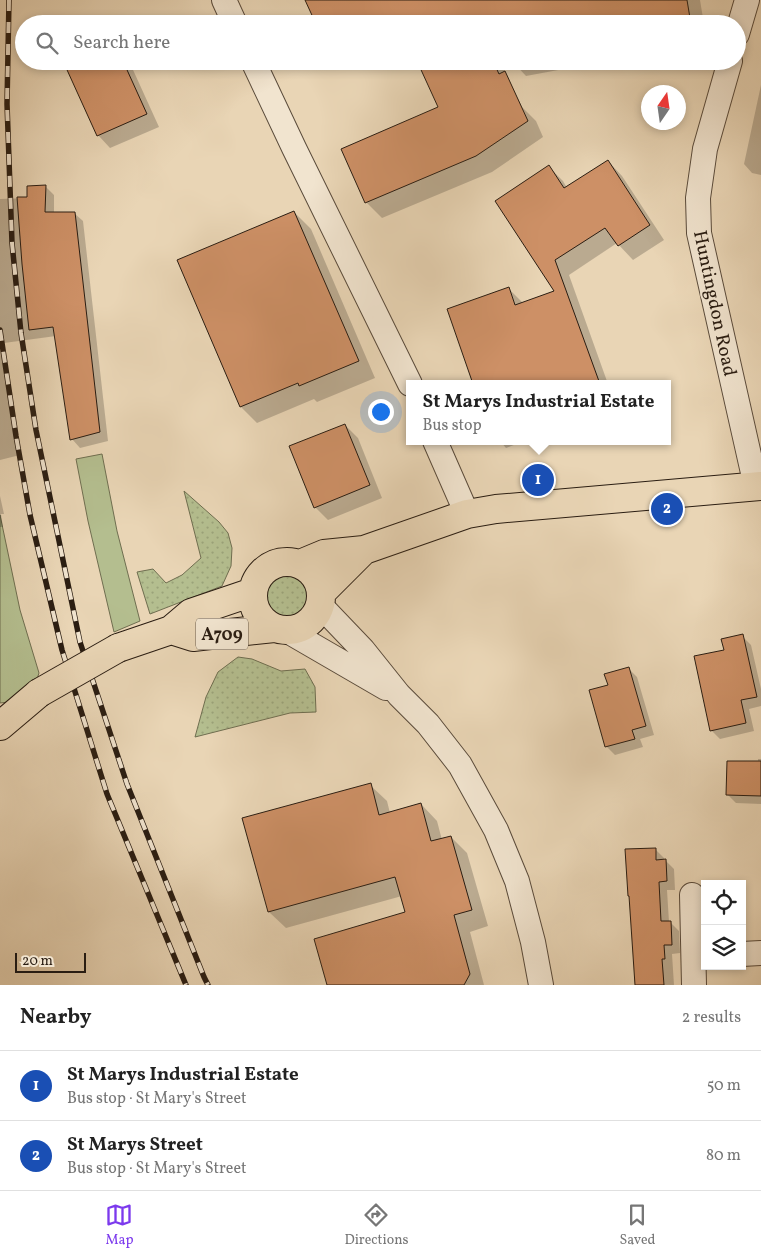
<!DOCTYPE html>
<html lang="en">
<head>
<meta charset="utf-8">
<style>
  body { margin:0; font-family:Vollkorn,serif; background:#f2f2f2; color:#222 }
  .controls { position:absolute; right:15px; bottom:15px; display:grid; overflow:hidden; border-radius:0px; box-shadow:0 2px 8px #0003 }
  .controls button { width:45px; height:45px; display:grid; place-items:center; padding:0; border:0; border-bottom:1px solid #e0e0e0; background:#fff; color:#222; font:25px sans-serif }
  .compass { position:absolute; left:641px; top:85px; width:45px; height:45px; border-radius:50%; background:#fff; box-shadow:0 2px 8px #0003; rotate:13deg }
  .scale { position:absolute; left:15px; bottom:12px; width:71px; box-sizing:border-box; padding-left:5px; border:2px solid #2a1d12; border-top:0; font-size:14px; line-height:18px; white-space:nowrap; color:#2a1d12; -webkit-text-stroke:4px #f1e4cf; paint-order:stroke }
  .you { position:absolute; left:380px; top:411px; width:18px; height:18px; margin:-12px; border:4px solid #fff; border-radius:50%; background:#1a73e8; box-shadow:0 0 0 8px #1a73e833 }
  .badge { display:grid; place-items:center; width:32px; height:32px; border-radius:50%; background:#7c3aed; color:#fff; font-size:16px; font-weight:700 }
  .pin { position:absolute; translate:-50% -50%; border:2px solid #fff; box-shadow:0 1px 5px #0006 }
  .popup { position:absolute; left:406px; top:380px; width:265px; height:65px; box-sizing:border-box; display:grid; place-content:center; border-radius:0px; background:#fff; filter:drop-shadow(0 1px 4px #0005); font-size:16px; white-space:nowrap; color:#767676 }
  .popup b { font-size:19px; color:#222 }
  .popup::after { content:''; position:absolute; left:50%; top:100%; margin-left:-10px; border:10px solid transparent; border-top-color:#fff }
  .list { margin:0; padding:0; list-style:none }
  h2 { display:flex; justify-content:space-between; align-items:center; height:65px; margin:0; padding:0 20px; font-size:21px }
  h2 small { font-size:16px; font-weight:400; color:#767676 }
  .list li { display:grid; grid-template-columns:32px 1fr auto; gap:15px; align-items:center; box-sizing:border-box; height:70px; padding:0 20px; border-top:1px solid #e0e0e0 }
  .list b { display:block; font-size:19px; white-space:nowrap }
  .list p { margin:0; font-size:16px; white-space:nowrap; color:#767676 }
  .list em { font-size:16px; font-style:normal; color:#767676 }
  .icon { flex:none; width:28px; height:28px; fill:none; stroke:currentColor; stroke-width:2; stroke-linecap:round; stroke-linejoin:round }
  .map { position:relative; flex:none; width:761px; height:985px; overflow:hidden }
  .search { position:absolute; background:#fff; box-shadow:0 2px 8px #0003; left:15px; right:15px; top:15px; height:55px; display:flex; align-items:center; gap:12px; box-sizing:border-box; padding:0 18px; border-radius:28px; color:#767676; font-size:19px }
  .sheet { height:205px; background:#fff }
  nav { display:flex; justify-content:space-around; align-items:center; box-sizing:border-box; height:70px; border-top:1px solid #e0e0e0; background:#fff; font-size:14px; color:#767676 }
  nav a { display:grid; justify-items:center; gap:2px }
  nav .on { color:#7c3aed }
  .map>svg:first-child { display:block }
  .grass { fill:url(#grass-dots); stroke:#6f6e50 }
  .garden { fill:#b4be8f; stroke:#6f6e50 }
  .shadow { fill:#0003 }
  .building { fill:#cd9066; stroke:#2a1d12 }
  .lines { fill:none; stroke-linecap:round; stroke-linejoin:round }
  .minor-casing { stroke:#5a4b3b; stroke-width:26 }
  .major-casing { stroke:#2a1d12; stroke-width:30 }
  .minor { stroke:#f1e4cf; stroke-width:24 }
  .major { stroke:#e9d5b5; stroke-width:28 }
  .rail-casing { stroke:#2a1d12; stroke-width:5.5 }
  .rail { stroke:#f1e4cf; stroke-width:4; stroke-dasharray:11; stroke-linecap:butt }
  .major-bridge-casing { stroke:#2a1d12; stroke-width:30; stroke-linecap:butt }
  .major-bridge { stroke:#e9d5b5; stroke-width:28 }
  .labels { text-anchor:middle; stroke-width:4; stroke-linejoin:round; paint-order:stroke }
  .shield { fill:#f1e4cf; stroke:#66594b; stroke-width:1 }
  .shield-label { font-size:18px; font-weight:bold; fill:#2a1d12 }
  .street-label { font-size:19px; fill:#2a1d12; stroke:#f1e4cf }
</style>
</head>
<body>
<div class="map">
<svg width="761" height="985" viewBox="0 0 761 985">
  <defs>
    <pattern id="grass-dots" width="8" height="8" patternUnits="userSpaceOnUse" patternTransform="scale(1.25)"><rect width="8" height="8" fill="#b4be8f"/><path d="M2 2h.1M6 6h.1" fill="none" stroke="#9ba37a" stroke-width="1.8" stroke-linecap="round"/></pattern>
  </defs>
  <rect width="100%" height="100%" fill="#e9d5b5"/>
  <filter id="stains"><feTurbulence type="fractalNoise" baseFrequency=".004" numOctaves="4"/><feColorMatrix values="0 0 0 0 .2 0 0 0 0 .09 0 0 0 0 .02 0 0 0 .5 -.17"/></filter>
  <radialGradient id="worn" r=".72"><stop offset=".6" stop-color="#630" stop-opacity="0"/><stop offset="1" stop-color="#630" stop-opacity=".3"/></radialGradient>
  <path class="grass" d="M184,491L219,522L228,533L232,548L231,566L222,586L150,614L137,572L153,569L166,583L182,575L201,558Z
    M263 595a24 24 0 1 1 48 0a24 24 0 1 1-48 0Z
    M238,657L252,659L281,671L305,669L315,687L316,712L290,713L195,737L206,697L218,672Z"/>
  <path class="garden" d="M102,454L117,531L140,621L114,632L88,521L76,459Z
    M0,515L20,610L39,673L37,679L9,702L0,703Z"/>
  <path class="shadow" d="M499,0H700L704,24H504Z
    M103,18L109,24H90Z
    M65,61H129L159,127L110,148L98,135Z
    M419,61H500L522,107L536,121L543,137L492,172L382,218L366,202L440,107Z
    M512,61H607L526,76Z
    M761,85V175L752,173L744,164Z
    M608,161L622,176L664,240L633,260L617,243L569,275L608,384H475L509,289L523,303L556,292L549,167L563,181L567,188Z
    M45,186L54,195V213H74L83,221L108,441L80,448L72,439L56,336L4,343L8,382L20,455L0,460V199L28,198Z
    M294,212L311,229L375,378L317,402L314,399L257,423L241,407L179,261Z
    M345,425L358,438L382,498L328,520L315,507Z
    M500,441H524L506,448Z
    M0,496L4,514H1L3,527H0Z
    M742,636L751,645L761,689V706L749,709L754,731L720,739L711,730L725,651Z
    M628,668L637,677L654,735L640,739L643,747L615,755L606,746L609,686Z
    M758,759H761V804L736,803L727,794L758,763Z
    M370,785L387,801L390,813L421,804L437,821L442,840L451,837L467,853L488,926L470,932L484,985H329L407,913L402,896L286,928L269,912Z
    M655,849L664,858V860H665L674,869L675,890H667L669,922H670L679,931L680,953L672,954L674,985H635L634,978H636Z"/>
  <path class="building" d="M305,0H687L691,24H316Z
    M63,61H123L147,114L97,136Z
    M417,61H493L499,74L505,71L528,121L476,156L365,203L341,149L438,107Z
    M608,160L650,225L618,246L605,228L555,260L600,384H473L447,309L509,287L515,305L554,291L495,201L549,165L564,188Z
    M46,185L45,212H75L100,432L70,440L53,327L29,330L22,264L17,197H27V186Z
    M294,211L359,361L299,386L298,383L240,407L177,260Z
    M345,424L370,485L314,508L289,446Z
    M743,634L757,697L741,700L746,723L710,731L694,656L724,650L721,639Z
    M629,667L646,726L632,730L635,739L605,747L589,690L608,685L604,674Z
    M727,761H761V796L726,795Z
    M371,783L379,815L421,803L431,841L451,836L472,910L454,915L470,974L464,985H327L314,939L405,912L395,877L268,912L242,818Z
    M656,848V860L666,859L667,881L659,882L661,921H671L672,945H664L665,959H662L664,985H635L629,896H628L625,849Z"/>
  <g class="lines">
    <g class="minor-casing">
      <path id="minor" d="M224,0L235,24
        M737,34L747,0
        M253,61L294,148L410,384
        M730,61L705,149L698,198L699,233L756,486
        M435,441L467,514
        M320,605L363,650L399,695L428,724L460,765L496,830L517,881L533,942L541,985
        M286,630L386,688
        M692,895L694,985
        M742,954L761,953"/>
    </g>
    <g class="major-casing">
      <path id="major" d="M253 596a34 34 0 1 1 68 0a34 34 0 1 1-68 0Z
        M300,564L324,554L364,550L467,514L496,509L761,486
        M321,593L364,550
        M171,630L193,637L274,628
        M118,648L171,630L191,613L253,592
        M0,726L39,693"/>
    </g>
    <use href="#minor" class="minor"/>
    <use href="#major" class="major"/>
    <g class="rail-casing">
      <path id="rail" d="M9,0L7,104L12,243L21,333L36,430L80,642L127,784L204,977L208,985
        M0,330L16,436L30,515L62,650L107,794L186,985"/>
    </g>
    <use href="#rail" class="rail"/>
    <g class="major-bridge-casing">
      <path id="major-bridge" d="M39,693L118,648"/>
    </g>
    <use href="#major-bridge" class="major-bridge"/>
  </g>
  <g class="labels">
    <rect class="shield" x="196" y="618.5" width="52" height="31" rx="4"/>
    <g class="shield-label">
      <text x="222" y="640">A709</text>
    </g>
    <g class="street-label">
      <text transform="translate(716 303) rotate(78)" y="7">Huntingdon Road</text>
    </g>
  </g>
  <rect width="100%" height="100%" filter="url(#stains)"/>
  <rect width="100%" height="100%" fill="url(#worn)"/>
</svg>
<div class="controls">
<button><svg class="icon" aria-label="locate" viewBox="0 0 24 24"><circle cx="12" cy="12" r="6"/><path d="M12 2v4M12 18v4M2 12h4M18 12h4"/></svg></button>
<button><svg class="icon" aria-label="layers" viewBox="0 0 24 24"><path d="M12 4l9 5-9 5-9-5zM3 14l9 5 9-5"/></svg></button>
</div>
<svg class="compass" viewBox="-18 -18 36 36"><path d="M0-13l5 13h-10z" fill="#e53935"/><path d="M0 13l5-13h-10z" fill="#767676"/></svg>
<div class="scale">20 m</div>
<div class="you"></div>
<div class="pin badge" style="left:538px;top:480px;background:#1a4fb4">1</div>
<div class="popup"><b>St Marys Industrial Estate</b>Bus stop</div>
<div class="pin badge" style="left:667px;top:509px;background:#1a4fb4">2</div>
<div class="search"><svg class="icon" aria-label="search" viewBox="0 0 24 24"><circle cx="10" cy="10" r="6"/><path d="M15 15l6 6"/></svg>Search here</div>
</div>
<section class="sheet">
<h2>Nearby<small>2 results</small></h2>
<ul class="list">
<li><span class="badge" style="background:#1a4fb4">1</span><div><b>St Marys Industrial Estate</b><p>Bus stop · St Mary's Street</p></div><em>50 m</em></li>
<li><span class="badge" style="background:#1a4fb4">2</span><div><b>St Marys Street</b><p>Bus stop · St Mary's Street</p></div><em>80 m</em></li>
</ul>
</section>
<nav>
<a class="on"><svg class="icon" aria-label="map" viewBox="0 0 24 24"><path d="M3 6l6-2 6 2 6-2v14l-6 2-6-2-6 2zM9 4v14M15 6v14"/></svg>Map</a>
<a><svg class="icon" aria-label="directions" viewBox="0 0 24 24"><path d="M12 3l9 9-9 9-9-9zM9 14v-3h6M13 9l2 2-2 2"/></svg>Directions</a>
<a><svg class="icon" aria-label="saved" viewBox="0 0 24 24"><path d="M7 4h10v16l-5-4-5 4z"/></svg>Saved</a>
</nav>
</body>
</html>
